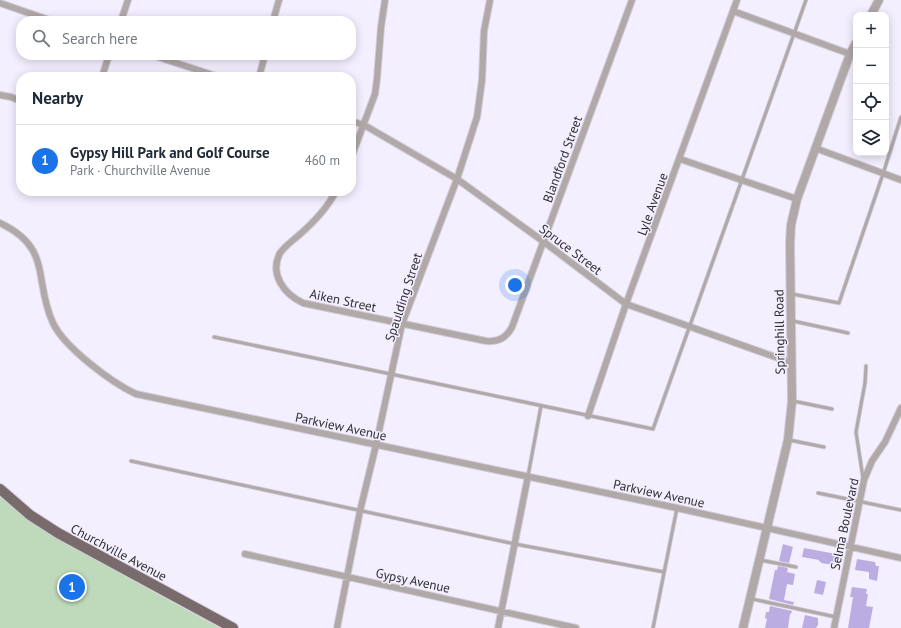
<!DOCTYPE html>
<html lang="en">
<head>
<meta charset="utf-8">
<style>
  body { margin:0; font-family:"PT Sans",sans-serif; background:#f6f6f7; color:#1f2937 }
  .controls { position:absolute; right:12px; top:12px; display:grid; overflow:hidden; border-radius:8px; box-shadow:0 2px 10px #0003 }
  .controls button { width:36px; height:36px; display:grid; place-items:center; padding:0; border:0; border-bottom:1px solid #e0e1e3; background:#fff; color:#1f2937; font:20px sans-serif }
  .you { position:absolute; left:515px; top:285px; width:14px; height:14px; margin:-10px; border:3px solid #fff; border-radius:50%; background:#1a73e8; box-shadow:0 0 0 6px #1a73e833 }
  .badge { display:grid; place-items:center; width:26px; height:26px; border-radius:50%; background:#1a73e8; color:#fff; font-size:13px; font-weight:700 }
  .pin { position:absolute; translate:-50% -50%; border:2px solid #fff; box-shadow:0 1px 4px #0006 }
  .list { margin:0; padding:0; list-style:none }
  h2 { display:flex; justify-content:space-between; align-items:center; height:52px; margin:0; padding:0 16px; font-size:17px }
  h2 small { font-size:13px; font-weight:400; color:#747a83 }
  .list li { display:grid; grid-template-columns:26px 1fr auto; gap:12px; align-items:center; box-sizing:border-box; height:72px; padding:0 16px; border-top:1px solid #e0e1e3 }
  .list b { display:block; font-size:15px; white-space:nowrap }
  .list p { margin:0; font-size:13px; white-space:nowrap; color:#747a83 }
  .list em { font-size:13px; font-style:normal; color:#747a83 }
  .icon { flex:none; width:22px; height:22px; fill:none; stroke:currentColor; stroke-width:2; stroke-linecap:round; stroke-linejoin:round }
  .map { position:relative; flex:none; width:901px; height:628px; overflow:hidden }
  .search { position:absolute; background:#fff; box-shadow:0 2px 10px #0003; left:16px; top:16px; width:340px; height:44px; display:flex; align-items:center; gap:10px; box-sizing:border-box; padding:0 14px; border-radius:16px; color:#747a83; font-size:15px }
  .panel { position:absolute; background:#fff; box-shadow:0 2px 10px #0003; left:16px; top:72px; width:340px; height:124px; border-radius:16px }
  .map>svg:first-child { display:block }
  .green { fill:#bfd9bb }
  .building { fill:#bbace1 }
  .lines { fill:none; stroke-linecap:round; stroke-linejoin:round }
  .service-casing { stroke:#d0ccda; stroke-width:4.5 }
  .minor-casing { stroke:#d0ccda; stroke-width:8 }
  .tertiary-casing { stroke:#d0ccda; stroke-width:10 }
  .primary-casing { stroke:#d0ccda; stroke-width:12 }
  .service { stroke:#b1a8a8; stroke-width:3 }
  .minor { stroke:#b1a8a8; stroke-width:6 }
  .tertiary { stroke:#b1a8a8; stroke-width:8 }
  .primary { stroke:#796b6b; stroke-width:10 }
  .labels { text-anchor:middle; stroke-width:3; stroke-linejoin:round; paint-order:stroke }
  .street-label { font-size:13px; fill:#2e2d32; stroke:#f4efff }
</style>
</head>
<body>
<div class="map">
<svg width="901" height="628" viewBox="0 0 901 628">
  <rect width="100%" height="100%" fill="#f4efff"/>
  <path class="green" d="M0,492L58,538L70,546L220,628H0Z"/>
  <path class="building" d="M783,544L793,547L789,563L779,561Z
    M804,548L836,554L834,565L821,563V562L819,561V560L802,557Z
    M857,559L875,562L876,566H879L877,581L869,579V572L855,570Z
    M778,566L788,568L787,572L795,574L793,585L787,584L784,600L794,602L793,605L769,599L775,570H777Z
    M817,580L826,582L823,595L814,593Z
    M852,587L867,589L866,594H868L866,606L873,607L869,628H848L853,597H850Z
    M770,606L792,611L791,614H790L788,628H765L767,619L765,618L766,612H769Z
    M805,615L818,618V625L816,628H802Z"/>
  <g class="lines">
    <g class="service-casing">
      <path id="service" d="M792,294L839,303L883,174L901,117
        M793,321L848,333
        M214,337L653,429L806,0
        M793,401L832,409
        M789,440L824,447
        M131,461L515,544L664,572
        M528,476L541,406
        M863,478L856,432L865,383L866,366
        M818,493L901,510
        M760,560L796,567
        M752,599L836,617
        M653,628L677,508"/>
    </g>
    <g class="minor-casing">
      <path id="minor" d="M0,3L52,21
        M733,11L850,54
        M121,21L128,0
        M273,21L279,0
        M152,55L219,77
        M102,77L109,55
        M259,77L265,55
        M0,95L11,97L21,101
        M351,121L364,125L457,179L544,242L626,304L792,363
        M815,148L901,180
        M351,158L375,94L377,79L381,27L385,0
        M680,159L797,199
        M336,191C327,209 313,223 298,236C292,241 285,246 280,253C269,274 284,294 303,303L486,341C499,342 506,338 512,327L632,0
        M0,223C53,248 33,280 53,323C64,347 112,383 136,394L677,508L901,558
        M588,416L626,304L737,0
        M245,554L576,628
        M337,628L360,511L376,445L402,324L457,179L477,117L482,80L484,31L490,0
        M498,628L528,476
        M834,628L864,480L872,461L885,442L901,408"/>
    </g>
    <g class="tertiary-casing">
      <path id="tertiary" d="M871,15L879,0
        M743,628L788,440L792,401L790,244L791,225L797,199L850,54L856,43"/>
    </g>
    <g class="primary-casing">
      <path id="primary" d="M0,489L30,515L58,533L233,628"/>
    </g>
    <use href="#service" class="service"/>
    <use href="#minor" class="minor"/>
    <use href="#tertiary" class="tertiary"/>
    <use href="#primary" class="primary"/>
  </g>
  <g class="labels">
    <g class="street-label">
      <text transform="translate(562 159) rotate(-70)" y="5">Blandford Street</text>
      <text transform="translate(652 204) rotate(-70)" y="5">Lyle Avenue</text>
      <text transform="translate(571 249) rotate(37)" y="5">Spruce Street</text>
      <text transform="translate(403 297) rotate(-72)" y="5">Spaulding Street</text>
      <text transform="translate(343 300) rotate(12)" y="5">Aiken Street</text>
      <text transform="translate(779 332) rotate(-91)" y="5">Springhill Road</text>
      <text transform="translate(341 426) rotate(12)" y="5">Parkview Avenue</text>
      <text transform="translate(659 493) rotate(12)" y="5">Parkview Avenue</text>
      <text transform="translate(844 524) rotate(-78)" y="5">Selma Boulevard</text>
      <text transform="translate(119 552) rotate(28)" y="5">Churchville Avenue</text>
      <text transform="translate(413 580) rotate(12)" y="5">Gypsy Avenue</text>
    </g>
  </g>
</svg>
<div class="controls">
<button>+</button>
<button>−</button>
<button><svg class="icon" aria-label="locate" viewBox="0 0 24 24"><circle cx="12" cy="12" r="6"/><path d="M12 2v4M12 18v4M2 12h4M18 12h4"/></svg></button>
<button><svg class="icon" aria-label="layers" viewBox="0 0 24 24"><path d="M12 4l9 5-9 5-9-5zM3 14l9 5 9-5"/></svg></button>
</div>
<div class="you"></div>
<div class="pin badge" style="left:72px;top:587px">1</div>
<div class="search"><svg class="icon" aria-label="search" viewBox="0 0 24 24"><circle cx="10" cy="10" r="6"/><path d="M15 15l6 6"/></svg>Search here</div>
<section class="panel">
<h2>Nearby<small></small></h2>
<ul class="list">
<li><span class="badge">1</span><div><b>Gypsy Hill Park and Golf Course</b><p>Park · Churchville Avenue</p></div><em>460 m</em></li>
</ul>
</section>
</div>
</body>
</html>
